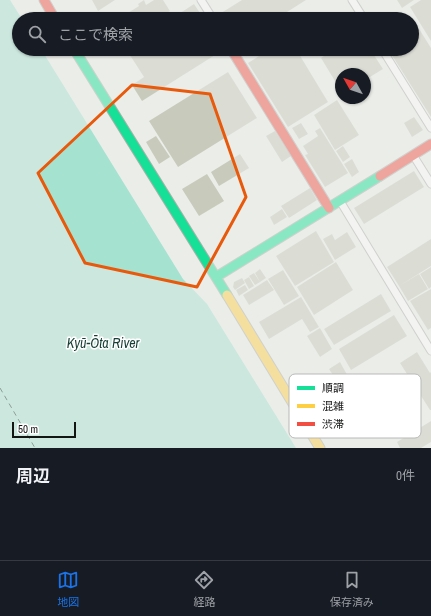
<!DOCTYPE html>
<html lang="ja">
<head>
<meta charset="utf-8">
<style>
  body { margin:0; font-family:"Archivo Narrow","Noto Sans JP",sans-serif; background:#242831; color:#f1f3f6 }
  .compass { position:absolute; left:335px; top:68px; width:36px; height:36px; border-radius:50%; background:#171b24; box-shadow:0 1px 3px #0004; rotate:310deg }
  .scale { position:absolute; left:12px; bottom:10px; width:64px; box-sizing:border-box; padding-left:4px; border:2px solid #141614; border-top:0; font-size:11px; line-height:14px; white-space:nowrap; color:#141614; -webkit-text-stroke:3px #fff; paint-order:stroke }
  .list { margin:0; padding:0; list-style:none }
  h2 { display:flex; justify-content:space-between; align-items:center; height:52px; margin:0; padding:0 16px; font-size:17px }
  h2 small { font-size:13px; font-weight:400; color:#9ea1a6 }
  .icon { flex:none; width:22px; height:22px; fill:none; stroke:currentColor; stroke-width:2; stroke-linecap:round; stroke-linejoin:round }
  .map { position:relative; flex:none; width:431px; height:448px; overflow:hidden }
  .search { position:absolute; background:#171b24; box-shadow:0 1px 3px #0004; left:12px; right:12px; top:12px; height:44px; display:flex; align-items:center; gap:10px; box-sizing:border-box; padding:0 14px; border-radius:22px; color:#9ea1a6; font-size:15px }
  .sheet { height:112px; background:#171b24 }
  nav { display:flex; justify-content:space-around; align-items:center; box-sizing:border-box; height:56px; border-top:1px solid #363941; background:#171b24; font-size:11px; color:#9ea1a6 }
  nav a { display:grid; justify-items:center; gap:2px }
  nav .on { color:#1a73e8 }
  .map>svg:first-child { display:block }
  .water { fill:#a6e2d0 }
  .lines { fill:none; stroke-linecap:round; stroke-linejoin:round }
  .ferry { stroke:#163e34; stroke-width:1; stroke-dasharray:5 4; stroke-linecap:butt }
  .building { fill:#c8cbbc }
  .street-casing { stroke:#aeafac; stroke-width:9 }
  .fast-casing { stroke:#aeafac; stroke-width:11 }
  .slow-casing { stroke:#aeafac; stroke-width:11 }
  .jam-casing { stroke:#aeafac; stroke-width:11 }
  .street { stroke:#fcfcfc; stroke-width:7 }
  .fast { stroke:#16e098; stroke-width:9 }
  .slow { stroke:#ffcf43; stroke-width:9 }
  .jam { stroke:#f24e42; stroke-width:9 }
  .marked { fill:none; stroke:#e8590c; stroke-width:3; stroke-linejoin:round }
  .labels { text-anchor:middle; stroke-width:3; stroke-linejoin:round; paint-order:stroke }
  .water-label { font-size:14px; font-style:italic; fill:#163e34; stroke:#fff }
  .key { fill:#fff; stroke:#b8b9b8; stroke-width:1 }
  .key-label { font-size:11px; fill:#141614 }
</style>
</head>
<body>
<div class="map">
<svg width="431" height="448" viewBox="0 0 431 448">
  <rect width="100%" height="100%" fill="#ebede9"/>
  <path class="water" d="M0,0H10L22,19H19V49H41L183,279L207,304L296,448H0Z"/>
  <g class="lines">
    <path class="ferry" d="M0,388L35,448"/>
  </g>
  <path class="building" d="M92,0H115L98,11Z
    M144,0L146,5L154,0H163L170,11L156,19H124L123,16L139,6L138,4Z
    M242,0H306L276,19H225L221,13Z
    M397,0H414L402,8Z
    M421,0H431V41L410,7Z
    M194,4L204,19H171Z
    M416,24L431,48V117L388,49H412V26Z
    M126,49H222L223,50L142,101L132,85L144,77Z
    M270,49H296L328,102L288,127L248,63Z
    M335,49H370L383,69L365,80V74H341V91L321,58Z
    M228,72L257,118L178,167L149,121Z
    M337,100L359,135L335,150L314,115Z
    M414,117L423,130L412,137L404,123Z
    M301,123L308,134L299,139L292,128Z
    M320,128L348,173L325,187L305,155L308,154L303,146L318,136L315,131Z
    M275,131L291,156L282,162L266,136Z
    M156,136L170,157L159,164L146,142Z
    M343,146L350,157L343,162L336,151Z
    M240,154L249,168L219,186L211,172Z
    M352,159L359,172L352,177L344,164Z
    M414,171L424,187L364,224L354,208Z
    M207,174L224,201L199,216L182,189Z
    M310,188L317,200L289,218L281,206Z
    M282,209L287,217L274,225L270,217Z
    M316,231L334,262L295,286L276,256Z
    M347,232L356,247L335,260L323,239L332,234L335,240Z
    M431,239V266L399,286L387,267Z
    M336,262L353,290L314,315L297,287Z
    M431,267V287L429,289L420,274Z
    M260,269L266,278L260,282L255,273Z
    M283,270L299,296L284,305L268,279Z
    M254,273L260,282L255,285L249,276Z
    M419,274L428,289L408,301L399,286Z
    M249,277L254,286L249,289L244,280Z
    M242,278L245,283L235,290L233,287L234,282Z
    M267,280L274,290L249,305L243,295Z
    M245,285L248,290L239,296L236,290Z
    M431,289V328L428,330L410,301Z
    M381,294L391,311L334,345L324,329Z
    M301,297L319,327L310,332L302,319L269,339L259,322Z
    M394,315L407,336L351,370L339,349Z
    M320,328L332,349L320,357L307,336Z
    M417,352L430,373L431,372V410H430L400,363Z
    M340,362L350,380L340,386L329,369Z
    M431,421V442L421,448H400L397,442Z"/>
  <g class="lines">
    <g class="street-casing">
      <path id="street" d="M201,0L213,19
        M352,0L364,19
        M382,49L431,128
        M413,155L431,184
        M340,201L431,351"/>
    </g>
    <g class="fast-casing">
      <path id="fast" d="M74,49L227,295
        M216,277L380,176"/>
    </g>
    <g class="slow-casing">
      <path id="slow" d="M227,295L320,448"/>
    </g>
    <g class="jam-casing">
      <path id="jam" d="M44,0L55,19
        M231,49L329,208
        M380,176L431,144"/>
    </g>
    <use href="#street" class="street"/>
    <use href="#fast" class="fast"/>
    <use href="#slow" class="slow"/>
    <use href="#jam" class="jam"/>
  </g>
  <path d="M0 0H431V448H0ZM132,85L210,94L246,197L197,287L85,263L38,173Z" fill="#ebede9" fill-opacity=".55" fill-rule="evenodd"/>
  <path class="marked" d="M132,85L210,94L246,197L197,287L85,263L38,173Z"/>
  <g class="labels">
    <g class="water-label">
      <text x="103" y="348">Kyū-Ōta River</text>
    </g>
  </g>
  <rect x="289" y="374" width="132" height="64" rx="6" class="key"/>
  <rect x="297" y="386" width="18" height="4" fill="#16e098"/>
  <rect x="297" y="404" width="18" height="4" fill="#ffcf43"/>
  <rect x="297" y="422" width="18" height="4" fill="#f24e42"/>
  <g class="key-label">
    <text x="322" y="392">順調</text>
    <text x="322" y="410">混雑</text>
    <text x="322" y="428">渋滞</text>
  </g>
</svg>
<svg class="compass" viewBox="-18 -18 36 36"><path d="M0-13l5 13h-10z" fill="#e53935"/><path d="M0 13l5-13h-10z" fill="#9ea1a6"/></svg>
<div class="scale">50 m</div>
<div class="search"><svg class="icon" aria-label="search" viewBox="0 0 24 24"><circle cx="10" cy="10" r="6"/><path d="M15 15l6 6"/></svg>ここで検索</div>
</div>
<section class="sheet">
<h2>周辺<small>0件</small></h2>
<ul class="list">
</ul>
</section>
<nav>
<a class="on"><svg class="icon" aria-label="map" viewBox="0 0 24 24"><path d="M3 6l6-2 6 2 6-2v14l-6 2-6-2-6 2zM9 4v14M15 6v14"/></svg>地図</a>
<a><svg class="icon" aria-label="directions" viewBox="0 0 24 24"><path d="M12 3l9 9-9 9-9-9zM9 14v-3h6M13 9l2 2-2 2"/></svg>経路</a>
<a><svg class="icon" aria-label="saved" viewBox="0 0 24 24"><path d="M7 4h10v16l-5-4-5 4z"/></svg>保存済み</a>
</nav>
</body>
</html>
